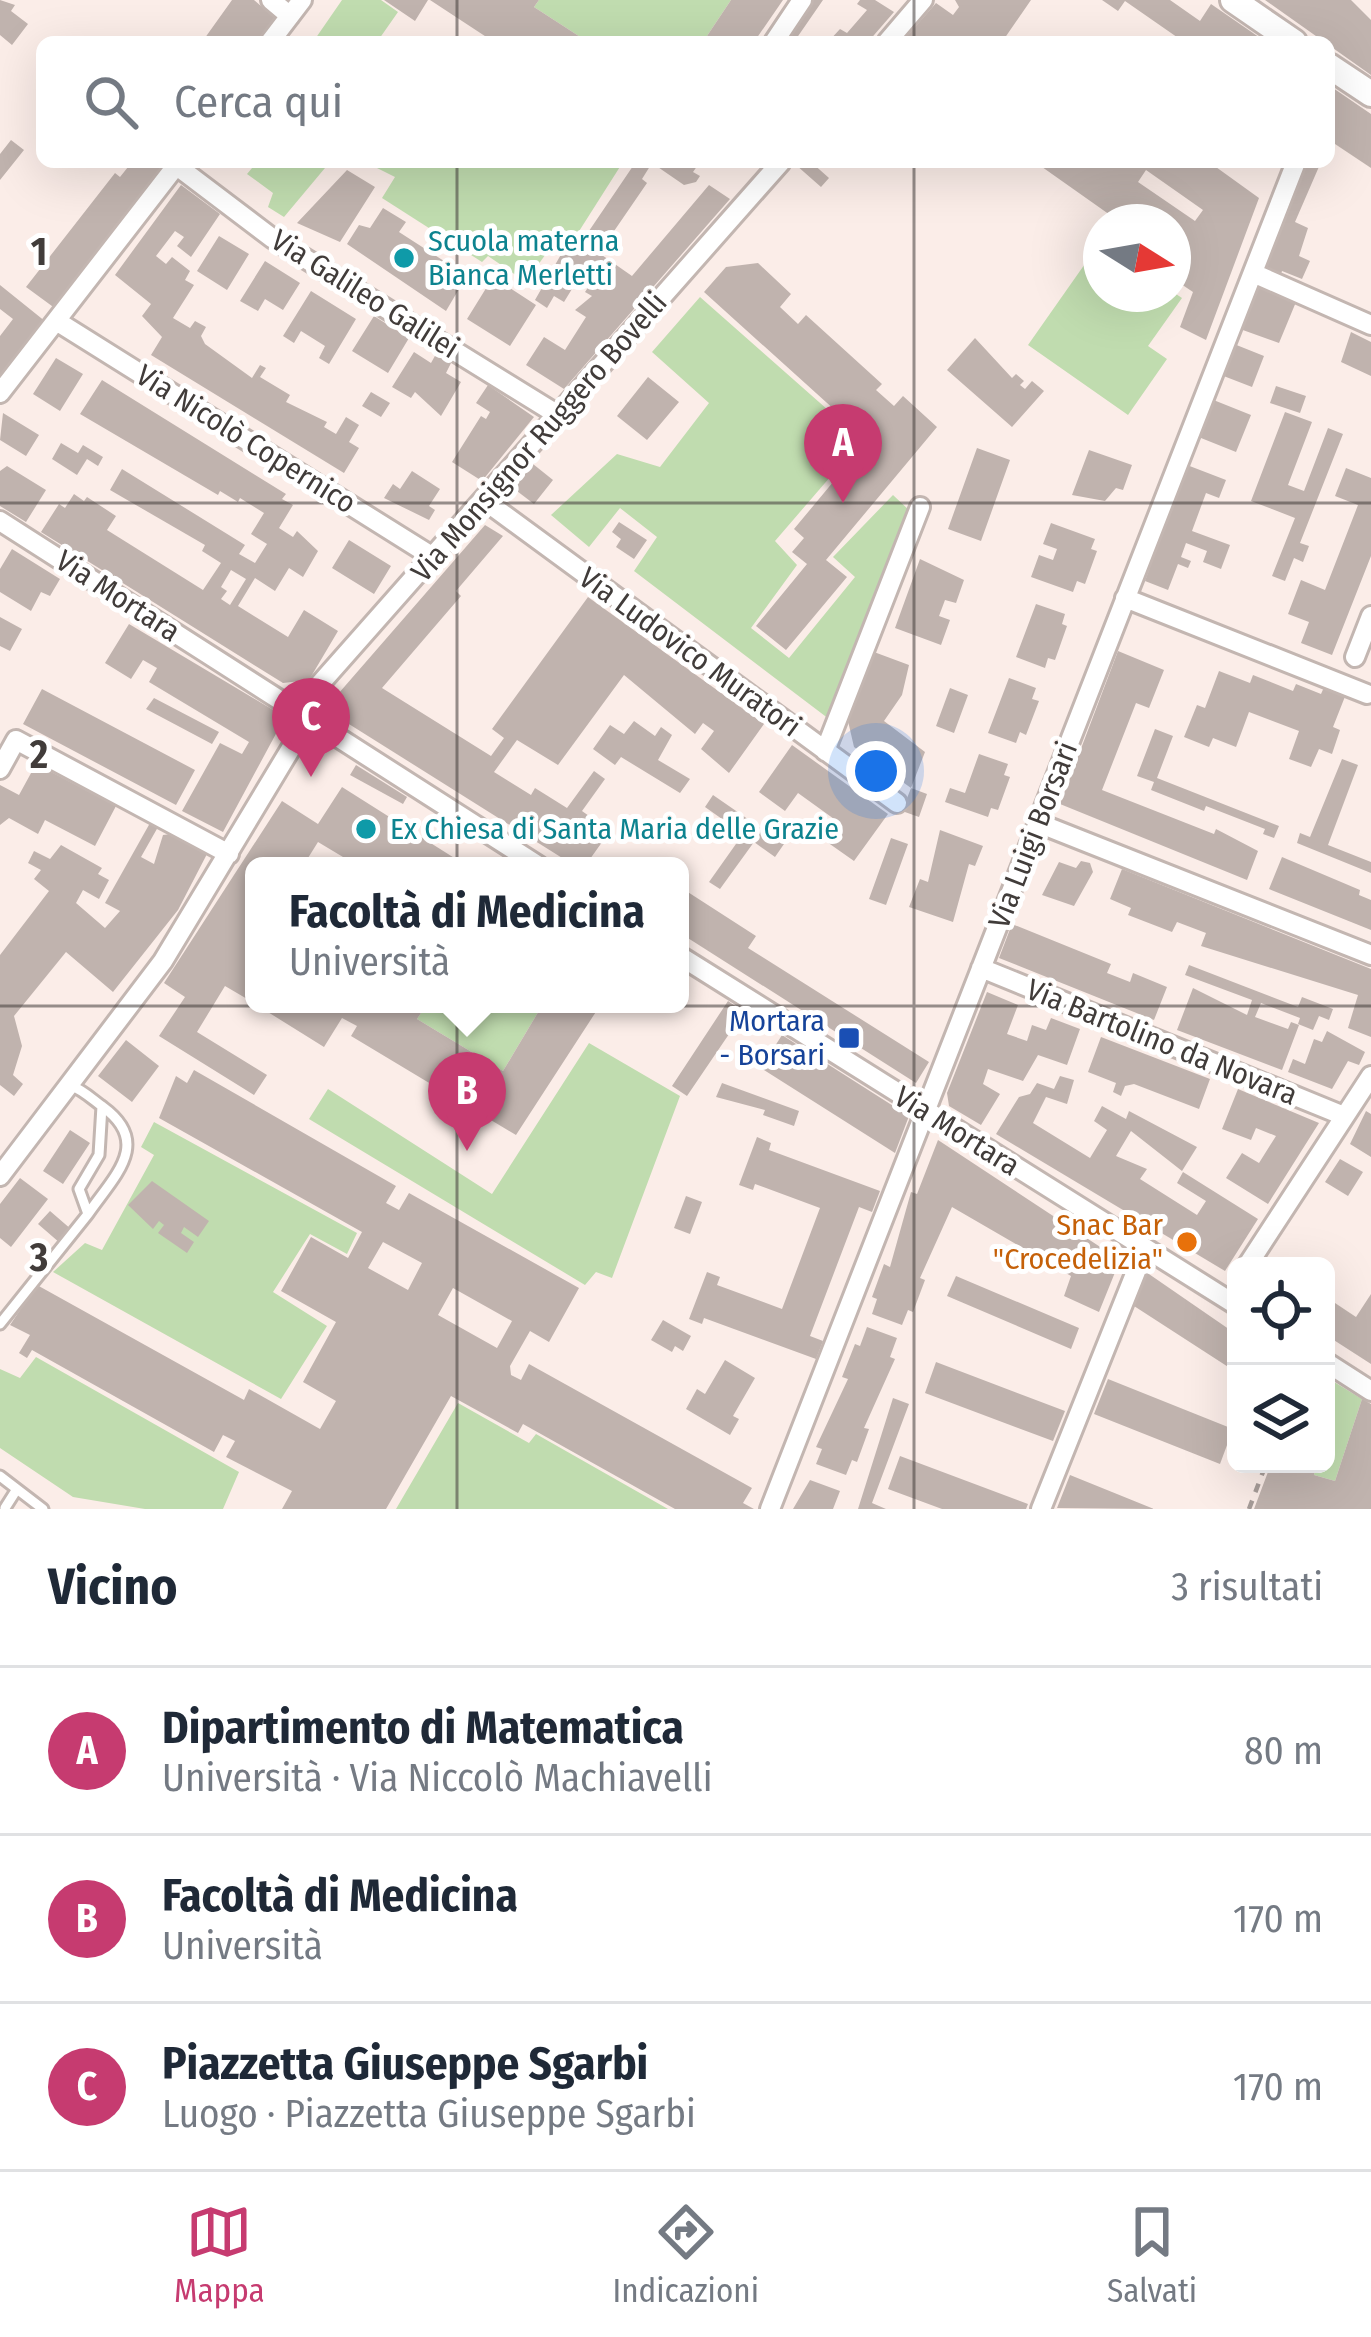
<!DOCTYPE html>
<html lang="it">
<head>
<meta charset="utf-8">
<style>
  body { margin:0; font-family:"Fira Sans Condensed",sans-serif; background:#f6f6f7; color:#1f2937 }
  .controls { position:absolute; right:36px; bottom:36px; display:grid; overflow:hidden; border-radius:18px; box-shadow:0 12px 48px #0002 }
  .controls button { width:108px; height:108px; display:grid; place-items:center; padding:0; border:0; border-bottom:3px solid #e0e1e3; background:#fff; color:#1f2937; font:60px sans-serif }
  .compass { position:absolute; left:1083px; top:204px; width:108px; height:108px; border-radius:50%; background:#fff; box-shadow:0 12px 48px #0002; rotate:101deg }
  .you { position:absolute; left:876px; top:771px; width:42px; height:42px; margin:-30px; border:9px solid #fff; border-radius:50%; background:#1a73e8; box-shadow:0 0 0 18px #1a73e833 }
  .badge { display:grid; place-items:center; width:78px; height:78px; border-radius:50%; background:#c63b70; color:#fff; font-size:39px; font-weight:700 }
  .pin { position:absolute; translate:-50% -99px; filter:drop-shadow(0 3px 6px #0008) }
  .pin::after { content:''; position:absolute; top:63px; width:42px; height:36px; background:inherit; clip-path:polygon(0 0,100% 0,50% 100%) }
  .popup { position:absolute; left:245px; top:857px; width:444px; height:156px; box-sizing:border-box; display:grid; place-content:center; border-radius:18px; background:#fff; filter:drop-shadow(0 3px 9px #0005); font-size:39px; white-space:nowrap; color:#747a83 }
  .popup b { font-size:45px; color:#1f2937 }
  .popup::after { content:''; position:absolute; left:50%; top:100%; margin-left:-24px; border:24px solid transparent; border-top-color:#fff }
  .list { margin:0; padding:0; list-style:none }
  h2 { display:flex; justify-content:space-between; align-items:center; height:156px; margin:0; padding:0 48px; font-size:51px }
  h2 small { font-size:39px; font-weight:400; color:#747a83 }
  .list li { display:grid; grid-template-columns:78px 1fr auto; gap:36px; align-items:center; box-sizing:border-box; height:168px; padding:0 48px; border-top:3px solid #e0e1e3 }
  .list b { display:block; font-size:45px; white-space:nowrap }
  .list p { margin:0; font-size:39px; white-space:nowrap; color:#747a83 }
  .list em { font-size:39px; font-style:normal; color:#747a83 }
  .icon { flex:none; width:66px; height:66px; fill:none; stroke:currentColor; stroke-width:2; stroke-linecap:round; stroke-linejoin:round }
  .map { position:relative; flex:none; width:1371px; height:1509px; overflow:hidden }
  .search { position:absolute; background:#fff; box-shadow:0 12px 48px #0002; left:36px; right:36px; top:36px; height:132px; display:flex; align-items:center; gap:30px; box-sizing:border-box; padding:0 42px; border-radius:18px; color:#747a83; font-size:45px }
  .sheet { height:660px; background:#fff }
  nav { display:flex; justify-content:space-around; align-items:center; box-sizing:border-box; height:168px; border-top:3px solid #e0e1e3; background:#fff; font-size:33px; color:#747a83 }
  nav a { display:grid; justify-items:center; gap:6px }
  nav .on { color:#c63b70 }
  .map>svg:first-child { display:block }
  .green { fill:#c0dcaf }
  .building { fill:#c0b3ae; fill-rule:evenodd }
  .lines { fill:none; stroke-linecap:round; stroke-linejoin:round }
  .service-casing { stroke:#c3b6b1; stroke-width:15 }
  .minor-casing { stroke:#c3b6b1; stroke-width:24 }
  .tertiary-casing { stroke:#c3b6b1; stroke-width:30 }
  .path { stroke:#a79d99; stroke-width:4.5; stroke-dasharray:9 9; stroke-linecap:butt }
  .service { stroke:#fff; stroke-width:9 }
  .minor { stroke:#fff; stroke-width:18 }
  .tertiary { stroke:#fff; stroke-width:24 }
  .grid { fill:none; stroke:#413c3a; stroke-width:3; stroke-opacity:0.55 }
  .culture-dot { fill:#0f9aa8; stroke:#fff; stroke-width:4.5 }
  .transit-dot { fill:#1a4fb4; stroke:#fff; stroke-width:4.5 }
  .food-dot { fill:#e8710a; stroke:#fff; stroke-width:4.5 }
  .labels { text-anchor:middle; stroke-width:10; stroke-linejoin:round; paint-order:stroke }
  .culture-label { font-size:30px; fill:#0d838f; stroke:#fff; text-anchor:start }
  .street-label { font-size:30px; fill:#413c3a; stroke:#fff }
  .transit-label { font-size:30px; fill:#164399; stroke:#fff; text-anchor:end }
  .food-label { font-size:30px; fill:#c56008; stroke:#fff; text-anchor:end }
  .grid-label { font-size:39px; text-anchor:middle; font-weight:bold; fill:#413c3a; stroke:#fff; stroke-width:10; stroke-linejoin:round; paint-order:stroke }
</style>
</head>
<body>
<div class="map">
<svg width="1371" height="1509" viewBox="0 0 1371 1509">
  <rect width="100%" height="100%" fill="#fbede8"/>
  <path class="green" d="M342,0H381L398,12L377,42H313Z
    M539,0H731L703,42H588L534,7Z
    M257,162H330L284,217L268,207L273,193L247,174Z
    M365,162H623L569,247L555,241L526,282L488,256L482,262L382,198L395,177Z
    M1101,241V294L1173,292L1182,298L1148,346L1167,359L1128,415L1028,345Z
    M700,297L862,440L775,541L797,565L751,628L789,658L855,577L833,557L893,495L911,512L829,719L634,571L657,537L620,508L589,547L551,515L617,454L660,467L709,403L652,352Z
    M427,1004H543L503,1071L417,1019Z
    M589,1043L680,1096L612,1278L596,1272L585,1285L309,1119L328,1089L492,1194Z
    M154,1122L357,1233L347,1254L310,1234L273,1292L327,1326L281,1399L53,1272L85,1243L102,1250L154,1155L141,1147Z
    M36,1357L239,1472L223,1509H145L73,1497L0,1448V1369L20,1378Z
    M1326,1377L1362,1399L1335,1481L1314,1475L1316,1464H1326Z
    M458,1403L529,1443L536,1434L668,1509H396Z"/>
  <path class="building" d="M0,0L15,5L11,11L28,24L12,45L0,35Z
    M232,0H254L276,19L260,42H202Z
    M384,0H428L415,21Z
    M430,0H539L534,7L588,42H494Z
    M731,0H783L754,42H703Z
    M808,0H823L794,42H780Z
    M860,0H875L894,12L868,42H828L840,29L847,33L867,10L857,4Z
    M955,0H1031L1002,42H902L936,3L953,15L959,7Z
    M1102,0H1170L1200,21L1211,4L1266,42H1184L1125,1L1118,11Z
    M1265,0H1351L1371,20V75Z
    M1333,88L1371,114V168L1329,140Z
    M11,140L24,150L0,180V154Z
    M132,162H168L56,309L26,287L115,173L120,177Z
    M627,162H700L693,172L700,176L696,182L684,185L652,163L642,179L647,183L599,253L632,276L709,185L730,199L564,389L526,365L544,337L565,350L586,317L575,310L592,296L585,292L591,283L598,288L604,277L586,266L564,302L554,296L547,308L535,300L563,251L572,256L633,166Z
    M799,162H811L829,178L821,187L796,165Z
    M1035,162H1209L1259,198L1206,340L1180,327L1193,292L1178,282L1184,266L1173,259V222H1120ZM1146,170L1203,210L1195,221L1138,182Z
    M1305,162H1321L1295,222L1308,228L1299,256L1310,261L1302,279L1282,271L1279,280L1263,273Z
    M347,170L375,187L340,242L297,223Z
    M181,185L220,214L191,257L177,246L184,237L175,231L156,256L166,264L172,257L190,271L185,280L194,285L173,318L190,328L195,321L206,327L201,336L205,344L252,378L260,365L266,368L260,377L290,395L286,402L327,422L324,427L336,434L346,417L359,425L349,442L359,448L344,473L151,355L162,337L142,316L151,304L115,275Z
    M383,208L406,222L399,232L461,272L453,285L459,289L446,311L347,244L359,225L370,228Z
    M219,236L249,254L227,290L197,271Z
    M265,261L300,283L283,310L265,299L258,311L240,301Z
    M758,263L791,294L780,307L798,324L806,315L882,384L876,390L894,406L903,396L937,427L826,560L847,577L786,650L756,626L807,564L792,552L804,538L794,529L868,440L704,292L726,267Z
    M493,277L536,305L510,346L467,319Z
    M0,285L46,322L0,379V336L13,319L0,309Z
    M1256,286L1296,302L1279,343L1240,329Z
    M311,291L356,319L329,364L319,358L325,346L301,331L294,343L283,336Z
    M374,316L409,338L388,373L352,351Z
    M1351,332L1371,342V376L1341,362Z
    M975,338L1012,378L1016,374L1024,381L1020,385L1025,389L1032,381L1044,391L1012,427L947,370Z
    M1234,344L1264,356L1252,387L1221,375Z
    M414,352L431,363L436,354L451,363L446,373L461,382L441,416L415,392L411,398L392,387Z
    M56,358L83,374L60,411L33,394Z
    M648,377L679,402L647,440L617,416Z
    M102,380L286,494L282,499L293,505L279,528L293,537L297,531L318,551L303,577L289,568L275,591L255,578L238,606L288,637L304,610L338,631L309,680L283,683L41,532L59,504L65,508L74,494L84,501L87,497L116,516L107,530L203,590L221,563L202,551L205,545L110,490L122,469L245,545L239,554L255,563L267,544L251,534L264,513L240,498L238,502L220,491L218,495L80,414ZM231,570L246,579L230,605L221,599L227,591L221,587Z
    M488,385L534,417L482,481L452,462L481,416L486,419L490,412L476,403Z
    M1276,386L1306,396L1300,413L1270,403Z
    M371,392L390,403L381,417L362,406Z
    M1211,399L1251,415L1236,452L1196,436Z
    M1285,412L1312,422L1288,485L1304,491L1328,428L1343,434L1300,543L1309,546L1303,562L1294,558L1285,581L1272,576L1295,518L1251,501Z
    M3,413L39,435L26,456L0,440Z
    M61,443L78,453L83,445L103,457L98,466L87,459L77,475L52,459Z
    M977,448L1010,460L981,541L948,529Z
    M1089,450L1132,465L1123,490L1116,488L1105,501L1072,495Z
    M533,464L553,480L534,504L513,488Z
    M1187,465L1226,480L1219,498L1206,493L1192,531L1230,545L1221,569L1203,562L1207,551L1186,543L1181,557L1191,561L1188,568L1178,564L1168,590L1145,581Z
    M7,466L46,490L26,522L0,506V471Z
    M1346,468L1371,478V556L1332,655L1301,643L1309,622L1288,614L1301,580L1325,590L1358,505L1335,496Z
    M412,471L440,489L429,506L435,510L429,520L384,498L393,484L400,489Z
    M619,522L647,540L634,559L616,547L621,539L612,532Z
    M1051,523L1095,539L1091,549L1097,551L1085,584L1077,581L1073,592L1031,577L1039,555L1053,560L1057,549L1043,544Z
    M485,525L503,536L456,591L461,596L382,688L491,756L504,738L492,729L588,597L764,724L729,773L701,749L714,731L703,723L695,734L624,675L558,765L517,740L494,772L531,795L535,788L567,808L594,771L605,779L582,811L610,831L585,866H575L325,709Z
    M349,540L391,566L374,594L332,568Z
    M12,549L60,579L50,596L41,592L31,611L0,592V569Z
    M920,559L964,580L956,603L945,600L939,616L950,620L941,645L895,628Z
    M1036,604L1065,614L1062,624L1067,626L1055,660L1048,658L1045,668L1016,657Z
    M0,617L22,629L10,651L0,646Z
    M129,624L285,717L223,832L182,811L220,743L242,754L249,742L149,682L157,668L143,660L131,679L105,663Z
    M1118,651L1164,670L1149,708L1136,703L1102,790L1214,834L1216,829L1258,851L1247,880L1060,804Z
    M874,652L909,665L902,695L884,721L925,752L911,788L854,747L848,721Z
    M1219,671L1250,683L1253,675L1293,691L1296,684L1321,694L1325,685L1346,694L1333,727L1340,730L1332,754L1319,749L1311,767L1289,759L1299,731L1249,712L1236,747L1213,738L1209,747L1184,737L1197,705L1205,708Z
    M1009,678L1036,688L1032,699L1039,701L1026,735L1020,732L1016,743L988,733Z
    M950,688L968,695L954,733L936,726Z
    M42,689L195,770L176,805L23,724Z
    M154,698L219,732L212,744L146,709Z
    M634,721L655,736L661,727L672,735L658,760L690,779L680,793L621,757L615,765L593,749L610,725L624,734Z
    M1155,729L1173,736L1157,778L1279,826L1274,838L1263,834L1265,829L1206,806L1204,811L1151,790L1154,782L1137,776Z
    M792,745L888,814L854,861L827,842L841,824L798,793L785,811L759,792Z
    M979,754L1008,764L1004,775L1010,777L998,810L991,808L988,817L945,802L950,788L965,793Z
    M1342,759L1358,765L1328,845L1371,862V873L1297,843L1300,833L1310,837Z
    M36,764L116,806L95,846L45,820L38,834L9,818L0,825V785L19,795Z
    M356,765L407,797L403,804L350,775Z
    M342,787L467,866H358L318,842L303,866H254V1003L225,986L197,1032L267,1075L254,1095L159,1036L185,997L164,983L282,801L318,824Z
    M911,788L927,794L919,817L902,811Z
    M713,795L784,844L775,857L754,842L720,889L709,882L743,834L730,826L722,837L714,831L722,819L705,807Z
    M150,823L158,827L141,857L154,864L163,835L171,834L207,854L178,910L113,992L66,952L14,1016L22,1046L13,1075L23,1084L14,1096L0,1085V955L49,891L34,879L41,870L28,863L34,851L50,859L61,845L102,868L98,874L109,880L99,899L83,890L76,903L105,928L120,911L105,903Z
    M940,830L983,846L975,866L969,864L953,922L909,907L920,879L928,882Z
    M891,838L908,844L886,905L869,899Z
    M1282,857L1360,890L1359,895L1371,900V930L1269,889Z
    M1081,861L1090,863L1093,872L1074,906L1042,895L1059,862L1076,868Z
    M1122,869L1371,969V1037L1348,1028L1358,995L1201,946L1206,933L1177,922L1172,932L1128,915L1131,908L1110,899Z
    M680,887L756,936L748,948L929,1062L916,1083L680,933Z
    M1012,924L1111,964L1107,973L1130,982L1133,973L1167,987L1154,1020L999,958Z
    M1189,965L1298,1007L1302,997L1333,1009L1329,1020L1319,1016L1313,1030L1298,1024L1300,1018L1261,1003L1255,1017L1288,1029L1291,1022L1299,1025L1282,1070L1177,1030L1193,988L1247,1015L1252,1000L1185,975Z
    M987,992L1018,1005L1007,1034L1027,1041L1032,1025L1046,1030L1051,1018L1080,1029L1067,1065L1038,1055L1023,1081L988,1069L983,1084L1000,1094L981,1125L949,1106L947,1093Z
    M728,1001L744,1012L687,1096L672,1086Z
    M255,1004H427L417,1019L503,1071L543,1004H601L516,1135L351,1036L357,1026L342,1018L324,1047Z
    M1327,1031L1365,1052L1359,1065L1348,1061L1332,1089L1288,1072L1293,1059L1305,1064L1314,1039L1322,1042Z
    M782,1035L909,1116L895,1153L761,1068Z
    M1101,1037L1210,1079L1199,1109L1134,1084L1125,1086L1121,1096L1113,1092L1116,1083L1088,1072Z
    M126,1040L159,1066L132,1102L98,1076Z
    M194,1070L396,1186L386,1203L399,1210L409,1193L579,1288L549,1342L530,1331L510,1366L511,1375L521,1380L529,1364L752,1488L743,1503L754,1509H675L523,1424L518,1433L451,1396L386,1509H282L292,1491L226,1457L235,1441L223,1435L214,1452L32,1350L27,1358L19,1353L30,1335L10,1325L37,1285L244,1400L249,1389L320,1429L336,1401L303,1382L336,1322L281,1291L311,1237L348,1258L362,1232L159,1118L176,1076L187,1083ZM383,1242L422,1263L408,1290L368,1268ZM453,1288L512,1321L497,1348L438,1315Z
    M1060,1076L1074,1080L1067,1104L1046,1097L1033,1123L1090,1158L1107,1130L1094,1121L1102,1106L1126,1119L1129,1111L1197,1147L1182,1171L1131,1131L1116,1156L1147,1169L1140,1179L1197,1215L1206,1201L1177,1183L1183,1172L1258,1219L1225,1271L996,1134L1019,1097L1030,1094L1037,1083L1054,1089Z
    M722,1083L799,1111L794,1126L763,1115L765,1110L716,1097Z
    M1238,1089L1319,1123L1268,1204L1226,1178L1242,1153L1259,1163L1276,1136L1256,1128L1251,1140L1222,1129Z
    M1366,1111L1371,1114V1157L1350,1144Z
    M70,1130L90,1143L63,1184L43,1171Z
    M757,1137L771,1143L769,1150L880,1191L872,1212L859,1207L810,1336L823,1341L816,1359L704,1318L702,1324L689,1319L707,1272L720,1277L717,1285L782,1309L820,1208L755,1184L753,1190L739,1185Z
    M938,1140L1120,1260L1099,1312L1064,1296L1071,1276L952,1207L920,1278L925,1280L913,1312L908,1310L902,1325L872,1314L877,1299L872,1297L884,1264L890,1267L911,1192L917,1194Z
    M1340,1159L1363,1172L1348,1196L1325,1182Z
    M20,1178L48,1199L11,1247L0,1238V1204Z
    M152,1181L209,1221L198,1237L184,1227L181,1233L194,1242L187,1253L158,1233L164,1225L159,1221L153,1229L128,1205Z
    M686,1196L702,1202L690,1234L674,1228Z
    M50,1211L72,1230L60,1243L38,1224Z
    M1146,1272L1236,1334V1372L1134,1306Z
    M956,1276L1079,1328L1071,1349L947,1296Z
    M1371,1294V1364L1326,1335V1297L1356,1317Z
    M663,1320L691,1336L683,1351L675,1346L672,1352L651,1340Z
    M867,1327L897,1338L890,1357L895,1359L864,1428L869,1429L857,1462L852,1460L846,1475L816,1464L822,1449L816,1447L848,1379L842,1377L855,1344L860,1346Z
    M725,1360L755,1378L733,1416L739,1419L730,1435L686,1409L697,1389L705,1394Z
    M936,1362L1065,1411L1053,1441L925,1393Z
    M1108,1379L1233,1429L1220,1464L1094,1414Z
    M893,1398L909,1404L872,1503L886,1509H858Z
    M1362,1399L1371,1404V1509H1254L1271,1464H1316L1314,1475L1335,1481Z
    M900,1456L1028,1504L1026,1509H942L888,1489Z
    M1070,1475L1154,1509L1057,1508Z
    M810,1480L840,1491L833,1509H793Z"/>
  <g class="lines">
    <g class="service-casing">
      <path id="service" d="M70,1085C83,1090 92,1099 103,1107C152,1143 115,1175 88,1214L79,1189L99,1155L102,1106
        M0,1324L88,1214
        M0,1476L43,1509
        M5,1508L17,1489"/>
    </g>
    <g class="minor-casing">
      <path id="minor" d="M271,0L290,16
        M270,42L302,0
        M774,42L802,0
        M887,42L923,0
        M177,166L272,238L558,415
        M1253,273L1371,325
        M58,322L433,557
        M0,393L179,162
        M484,500L897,803
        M0,521L539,866
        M1125,598L1367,694
        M1355,657L1371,616
        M296,711L781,162
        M825,751L920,507
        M0,769L16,740L229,854
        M1038,823L1371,955
        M680,956L1236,1305
        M981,968L1344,1116
        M0,1176L163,961L308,720
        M1247,1266L1371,1076
        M1326,1362L1371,1391
        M770,1509L1296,162
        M1041,1509L1145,1249"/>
    </g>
    <g class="tertiary-casing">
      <path id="tertiary" d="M1233,0L1294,42
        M1329,66L1371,94"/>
    </g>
    <path class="path" d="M1249,1509L1266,1464"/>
    <use href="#service" class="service"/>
    <use href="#minor" class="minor"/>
    <use href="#tertiary" class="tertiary"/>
  </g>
  <path class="grid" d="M457,0V42M914,0V42M457,162V1509M914,162V1509M0,503H1371M0,1006H1371"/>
  <g class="culture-dot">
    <circle cx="404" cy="258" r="12"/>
    <circle cx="366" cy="829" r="12"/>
  </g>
  <rect class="transit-dot" x="837" y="1026" width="24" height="24" rx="6"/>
  <circle class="food-dot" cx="1187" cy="1242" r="12"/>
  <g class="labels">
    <g class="culture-label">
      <text x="428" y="251">Scuola materna<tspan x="428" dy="34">Bianca Merletti</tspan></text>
      <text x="390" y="839">Ex Chiesa di Santa Maria delle Grazie</text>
    </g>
    <g class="street-label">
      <text transform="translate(365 294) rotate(32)" y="10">Via Galileo Galilei</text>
      <text transform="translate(539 437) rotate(-49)" y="10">Via Monsignor Ruggero Bovelli</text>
      <text transform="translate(246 439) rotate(32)" y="10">Via Nicolò Copernico</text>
      <text transform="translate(118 596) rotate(33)" y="10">Via Mortara</text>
      <text transform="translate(690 652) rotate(36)" y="10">Via Ludovico Muratori</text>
      <text transform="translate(1033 835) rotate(-69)" y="10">Via Luigi Borsari</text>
      <text transform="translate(1162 1042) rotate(22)" y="10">Via Bartolino da Novara</text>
      <text transform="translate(957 1131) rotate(32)" y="10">Via Mortara</text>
    </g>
    <g class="transit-label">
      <text x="825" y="1031">Mortara<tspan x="825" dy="34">- Borsari</tspan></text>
    </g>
    <g class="food-label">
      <text x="1163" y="1235">Snac Bar<tspan x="1163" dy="34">"Crocedelizia"</tspan></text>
    </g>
  </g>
  <g class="grid-label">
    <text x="39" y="265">1</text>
    <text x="39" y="768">2</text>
    <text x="39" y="1271">3</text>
  </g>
</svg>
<div class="controls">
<button><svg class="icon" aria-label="locate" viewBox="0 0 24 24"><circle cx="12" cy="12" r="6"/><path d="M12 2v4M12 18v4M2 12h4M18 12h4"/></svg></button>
<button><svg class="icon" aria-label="layers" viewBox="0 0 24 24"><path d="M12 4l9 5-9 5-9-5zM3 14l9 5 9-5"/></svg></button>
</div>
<svg class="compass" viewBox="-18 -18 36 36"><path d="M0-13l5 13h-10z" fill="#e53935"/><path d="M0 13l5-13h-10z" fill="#747a83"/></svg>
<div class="you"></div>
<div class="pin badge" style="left:843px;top:503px">A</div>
<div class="pin badge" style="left:467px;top:1151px">B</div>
<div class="popup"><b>Facoltà di Medicina</b>Università</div>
<div class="pin badge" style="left:311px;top:777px">C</div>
<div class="search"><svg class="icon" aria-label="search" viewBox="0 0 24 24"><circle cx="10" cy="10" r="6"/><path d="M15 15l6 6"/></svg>Cerca qui</div>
</div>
<section class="sheet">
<h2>Vicino<small>3 risultati</small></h2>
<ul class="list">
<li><span class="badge">A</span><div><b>Dipartimento di Matematica</b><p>Università · Via Niccolò Machiavelli</p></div><em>80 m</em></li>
<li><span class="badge">B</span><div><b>Facoltà di Medicina</b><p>Università</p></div><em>170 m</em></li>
<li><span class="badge">C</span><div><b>Piazzetta Giuseppe Sgarbi</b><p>Luogo · Piazzetta Giuseppe Sgarbi</p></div><em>170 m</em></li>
</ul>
</section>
<nav>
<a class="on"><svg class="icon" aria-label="map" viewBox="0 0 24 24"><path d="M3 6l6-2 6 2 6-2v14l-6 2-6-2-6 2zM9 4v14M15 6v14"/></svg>Mappa</a>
<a><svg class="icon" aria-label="directions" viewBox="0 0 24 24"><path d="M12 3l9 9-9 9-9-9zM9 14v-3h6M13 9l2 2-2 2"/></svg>Indicazioni</a>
<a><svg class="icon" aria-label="saved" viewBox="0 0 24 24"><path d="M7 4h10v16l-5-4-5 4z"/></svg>Salvati</a>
</nav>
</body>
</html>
